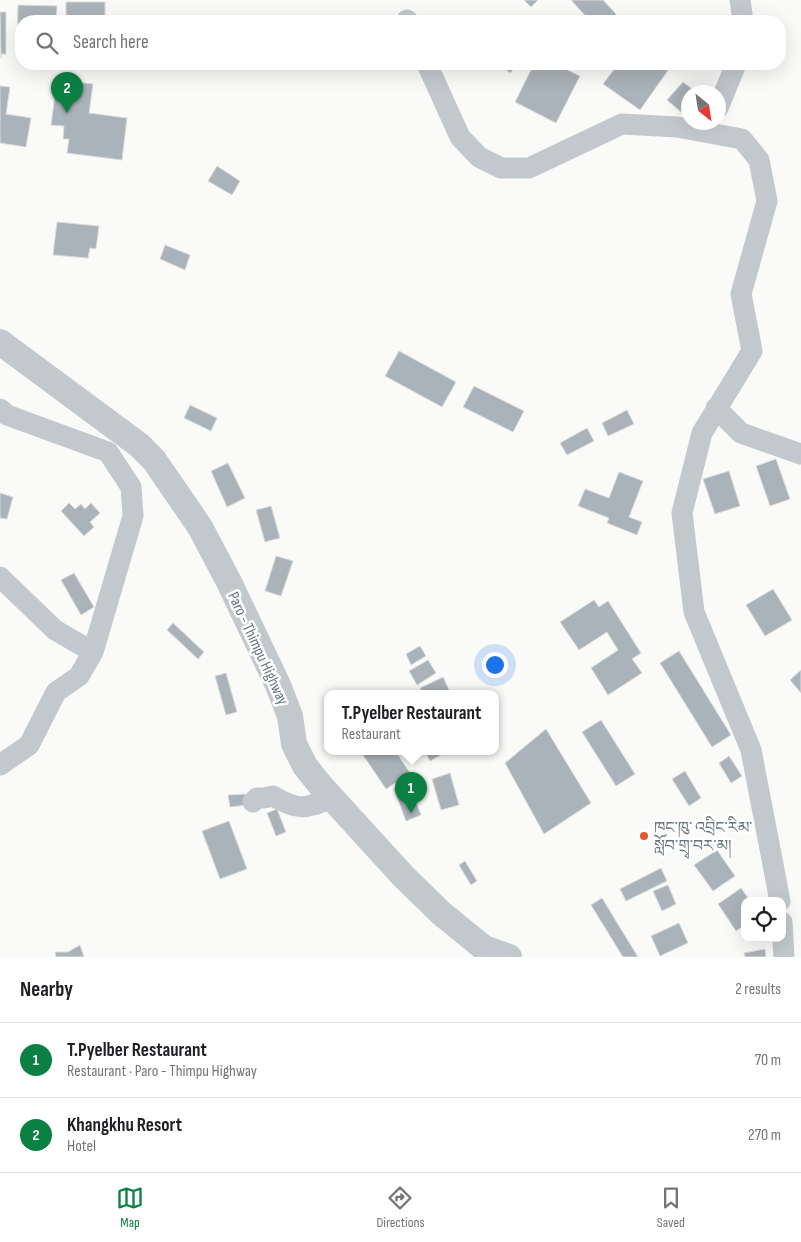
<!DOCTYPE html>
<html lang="en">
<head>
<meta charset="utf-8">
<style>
  body { margin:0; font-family:"Sofia Sans Condensed","Noto Serif Tibetan",sans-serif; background:#f6f6f6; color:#202124 }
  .controls { position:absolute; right:15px; bottom:15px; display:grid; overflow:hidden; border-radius:10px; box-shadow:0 5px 20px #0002 }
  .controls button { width:45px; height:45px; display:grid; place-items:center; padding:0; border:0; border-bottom:1px solid #e0e0e0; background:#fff; color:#202124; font:25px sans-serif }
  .compass { position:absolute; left:681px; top:85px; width:45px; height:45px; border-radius:50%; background:#fff; box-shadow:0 5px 20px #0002; rotate:150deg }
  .you { position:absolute; left:494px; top:664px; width:18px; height:18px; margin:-12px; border:4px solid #fff; border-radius:50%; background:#1a73e8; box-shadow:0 0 0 8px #1a73e833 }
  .badge { display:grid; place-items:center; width:32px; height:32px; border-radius:50%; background:#0b8043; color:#fff; font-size:16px; font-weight:700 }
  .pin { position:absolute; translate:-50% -41px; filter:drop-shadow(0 1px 2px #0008) }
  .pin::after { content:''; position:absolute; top:26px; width:18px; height:15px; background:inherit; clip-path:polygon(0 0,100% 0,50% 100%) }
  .popup { position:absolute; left:324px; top:690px; width:175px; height:65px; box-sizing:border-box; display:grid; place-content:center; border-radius:10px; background:#fff; filter:drop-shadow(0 1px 4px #0005); font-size:16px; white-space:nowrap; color:#757577 }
  .popup b { font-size:19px; color:#202124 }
  .popup::after { content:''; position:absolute; left:50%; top:100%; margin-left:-10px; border:10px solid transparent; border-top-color:#fff }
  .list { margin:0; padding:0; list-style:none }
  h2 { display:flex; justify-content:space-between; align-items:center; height:65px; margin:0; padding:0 20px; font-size:21px }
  h2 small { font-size:16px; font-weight:400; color:#757577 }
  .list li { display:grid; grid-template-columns:32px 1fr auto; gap:15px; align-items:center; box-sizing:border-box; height:75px; padding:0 20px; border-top:1px solid #e0e0e0 }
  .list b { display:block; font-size:19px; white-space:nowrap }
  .list p { margin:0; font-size:16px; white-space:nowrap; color:#757577 }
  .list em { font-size:16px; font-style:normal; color:#757577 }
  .icon { flex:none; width:28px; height:28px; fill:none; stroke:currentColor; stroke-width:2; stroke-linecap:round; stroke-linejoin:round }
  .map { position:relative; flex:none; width:801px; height:957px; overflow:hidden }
  .search { position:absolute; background:#fff; box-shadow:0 5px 20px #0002; left:15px; right:15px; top:15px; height:55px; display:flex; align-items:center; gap:12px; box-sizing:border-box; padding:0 18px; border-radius:20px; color:#757577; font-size:19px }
  .sheet { height:215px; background:#fff }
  nav { display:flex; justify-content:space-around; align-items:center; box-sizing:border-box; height:70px; border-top:1px solid #e0e0e0; background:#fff; font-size:14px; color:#757577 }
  nav a { display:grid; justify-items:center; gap:2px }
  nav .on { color:#0b8043 }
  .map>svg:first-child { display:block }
  .building { fill:#aab3b9; stroke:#dcdcda }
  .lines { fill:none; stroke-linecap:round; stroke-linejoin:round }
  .minor { stroke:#c3c8cc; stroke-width:21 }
  .tertiary { stroke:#c3c8cc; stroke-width:26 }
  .poi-dot { fill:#e4572e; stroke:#fff; stroke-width:2 }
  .labels { text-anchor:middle; stroke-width:5; stroke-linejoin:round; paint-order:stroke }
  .street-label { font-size:16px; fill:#657683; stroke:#fff }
  .poi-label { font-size:16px; fill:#657683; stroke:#fff; text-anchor:start }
</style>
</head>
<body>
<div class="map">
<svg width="801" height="957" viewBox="0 0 801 957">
  <rect width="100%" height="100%" fill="#fafaf8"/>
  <path class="building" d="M524,0H538L531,7Z
    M571,0H603L616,14L608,21H590Z
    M66,2H105V21H66Z
    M18,5L57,6L56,21H21V57H17Z
    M0,12H6V54H1V58Z
    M499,64H518L510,73Z
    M534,64H555L580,76L556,123L515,102Z
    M618,64H661L669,69L640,110L603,84Z
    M57,80L93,84L89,113L127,118L122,160L67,153L69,139H63L64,126L51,125Z
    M683,82L696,92H688V118L667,100Z
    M0,86L10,87L6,114L31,118L26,147L0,143Z
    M217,166L240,181L232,195L208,181Z
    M57,222L99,226L96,249L90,248L88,258L53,255Z
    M165,245L190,255L185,270L160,259Z
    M399,351L456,382L442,407L385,376Z
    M474,386L524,411L513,432L463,407Z
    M190,405L217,418L211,431L184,418Z
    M627,410L634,424L608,436L602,423Z
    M587,428L594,441L567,455L560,443Z
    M776,459L790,499L770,506L756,466Z
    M228,463L245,498L227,507L211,471Z
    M729,471L740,506L715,514L703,479Z
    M619,472L643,481L629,517L642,522L637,535L607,523L609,518L578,506L585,489L609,498Z
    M0,493L13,497L7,519L0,518Z
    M69,503L75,509L81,504L85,509L91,503L100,513L90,522L94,527L84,536L61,511Z
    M271,506L280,538L265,542L256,510Z
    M276,556L293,561L281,596L265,591Z
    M74,573L94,607L81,615L61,580Z
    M773,589L792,620L765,636L746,605Z
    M594,600L599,607L608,601L641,653L632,659L642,673L608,695L591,668L618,650L607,632L579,650L560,622Z
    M173,623L204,652L198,659L167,630Z
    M420,646L426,656L411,665L406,654Z
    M679,651L731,735L712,747L660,663Z
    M428,660L436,673L417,685L409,671Z
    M801,670V693L790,680Z
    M226,673L237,712L226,715L215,676Z
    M443,677L451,694H423L420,688Z
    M601,720L635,774L616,786L582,732Z
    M546,729L591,803L544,834L505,763Z
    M361,752H396L410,773L386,789Z
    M425,752H446L430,761Z
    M729,756L742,776L731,783L719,763Z
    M685,771L701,798L689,806L672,779Z
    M450,773L459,805L441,810L432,779Z
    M409,784L421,815L406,821L394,789Z
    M245,794L246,805L230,807L228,795Z
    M277,809L286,832L276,836L267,813Z
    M229,821L247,869L220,879L202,831Z
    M717,850L735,876L713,891L694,865Z
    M465,861L477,881L471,885L459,865Z
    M661,868L667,881L626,901L620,889Z
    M668,885L676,904L662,911L653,891Z
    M741,888L750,901H745V925L736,931L718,904Z
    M602,898L638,957H623L591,905Z
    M679,923L688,943L660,956L651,936Z
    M80,945L84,957H56L55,952H68Z
    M765,949L766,957H745L744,953Z"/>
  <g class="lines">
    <path class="minor" d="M740,0L743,21
      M407,20L408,21
      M427,64L460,137L479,157L501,168H529L622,124L677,127L742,139L759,160L767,201L741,294L752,351L702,433L682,513L694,612L751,750L780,901
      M718,108L736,64
      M716,408L741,433L801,454
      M0,409L7,415L108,452L131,487L133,516L93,652L79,676L56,692L29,745L0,765
      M0,577L55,630L93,652
      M253,802L257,798H264L273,796C298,811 305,809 332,798
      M782,922L784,957"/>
    <path class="tertiary" d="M0,342L139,445L154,460L200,527L229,582L278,685L290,716L294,744L305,766L321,786L403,876L441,913L484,948L509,957"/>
  </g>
  <circle class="poi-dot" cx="644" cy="836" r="5"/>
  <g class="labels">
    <g class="street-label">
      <text transform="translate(259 648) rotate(65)" y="6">Paro - Thimpu Highway</text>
    </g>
    <g class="poi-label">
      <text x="654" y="833">ཁང་ཁུ་ འབྲིང་རིམ་<tspan x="654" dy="18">སློབ་གྲྭ་བར་མ།</tspan></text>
    </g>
  </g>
</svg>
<div class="controls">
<button><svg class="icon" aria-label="locate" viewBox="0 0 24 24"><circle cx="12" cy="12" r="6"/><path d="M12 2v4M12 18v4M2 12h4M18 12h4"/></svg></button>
</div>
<svg class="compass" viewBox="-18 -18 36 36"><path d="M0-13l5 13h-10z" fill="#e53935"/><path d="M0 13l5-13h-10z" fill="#757577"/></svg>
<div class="you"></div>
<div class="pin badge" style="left:411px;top:813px">1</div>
<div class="popup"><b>T.Pyelber Restaurant</b>Restaurant</div>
<div class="pin badge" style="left:67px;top:113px">2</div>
<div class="search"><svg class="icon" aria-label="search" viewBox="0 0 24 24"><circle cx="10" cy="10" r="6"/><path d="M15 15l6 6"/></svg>Search here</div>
</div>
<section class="sheet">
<h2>Nearby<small>2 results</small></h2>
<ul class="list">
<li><span class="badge">1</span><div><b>T.Pyelber Restaurant</b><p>Restaurant · Paro - Thimpu Highway</p></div><em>70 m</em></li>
<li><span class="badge">2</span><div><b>Khangkhu Resort</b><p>Hotel</p></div><em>270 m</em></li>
</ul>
</section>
<nav>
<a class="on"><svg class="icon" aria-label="map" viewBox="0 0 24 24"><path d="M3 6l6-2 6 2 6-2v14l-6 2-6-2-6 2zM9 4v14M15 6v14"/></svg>Map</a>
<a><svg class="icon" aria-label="directions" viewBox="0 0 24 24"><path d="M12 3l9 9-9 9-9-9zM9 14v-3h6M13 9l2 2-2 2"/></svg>Directions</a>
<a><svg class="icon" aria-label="saved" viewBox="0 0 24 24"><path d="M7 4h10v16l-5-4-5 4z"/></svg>Saved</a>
</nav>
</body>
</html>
